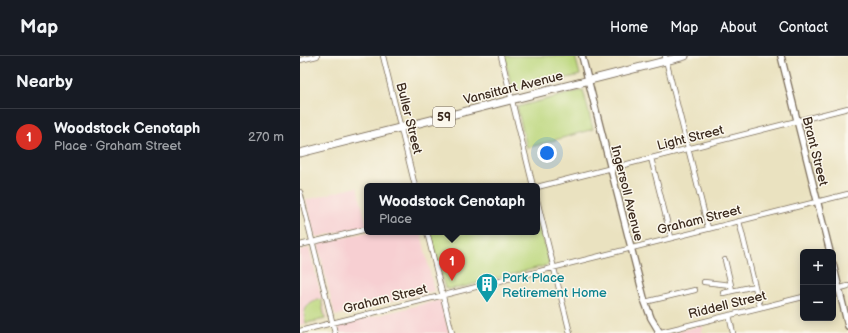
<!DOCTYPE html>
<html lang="en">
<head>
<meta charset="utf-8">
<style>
  body { margin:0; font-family:"Balsamiq Sans",sans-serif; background:#242831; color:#f1f3f6 }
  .controls { position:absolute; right:12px; bottom:12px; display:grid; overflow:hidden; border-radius:6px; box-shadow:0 2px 10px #0003 }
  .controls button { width:36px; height:36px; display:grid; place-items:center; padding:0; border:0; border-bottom:1px solid #363941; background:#171b24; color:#f1f3f6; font:20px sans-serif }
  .you { position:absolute; left:247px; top:97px; width:14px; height:14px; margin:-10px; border:3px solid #fff; border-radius:50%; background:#1a73e8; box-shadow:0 0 0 6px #1a73e833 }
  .badge { display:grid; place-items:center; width:26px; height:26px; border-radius:50%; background:#d93025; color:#fff; font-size:13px; font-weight:700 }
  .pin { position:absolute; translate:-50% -33px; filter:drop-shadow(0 1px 2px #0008) }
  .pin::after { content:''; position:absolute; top:21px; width:14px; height:12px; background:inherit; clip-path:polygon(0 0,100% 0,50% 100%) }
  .popup { position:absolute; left:64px; top:127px; width:176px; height:52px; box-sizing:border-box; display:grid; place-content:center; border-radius:6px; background:#171b24; filter:drop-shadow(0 1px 3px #0005); font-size:13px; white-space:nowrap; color:#9ea1a6 }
  .popup b { font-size:15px; color:#f1f3f6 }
  .popup::after { content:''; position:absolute; left:50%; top:100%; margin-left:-8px; border:8px solid transparent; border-top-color:#171b24 }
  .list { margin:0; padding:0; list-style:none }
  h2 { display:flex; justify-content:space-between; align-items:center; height:52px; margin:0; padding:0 16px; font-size:17px }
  h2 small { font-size:13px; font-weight:400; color:#9ea1a6 }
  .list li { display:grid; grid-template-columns:26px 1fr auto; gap:12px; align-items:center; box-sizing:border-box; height:56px; padding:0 16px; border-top:1px solid #363941 }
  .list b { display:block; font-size:15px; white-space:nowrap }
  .list p { margin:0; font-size:13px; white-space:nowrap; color:#9ea1a6 }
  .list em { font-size:13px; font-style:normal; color:#9ea1a6 }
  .map { position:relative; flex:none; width:548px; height:277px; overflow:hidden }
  header { display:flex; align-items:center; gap:24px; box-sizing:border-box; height:56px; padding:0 20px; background:#171b24; border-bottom:1px solid #363941 }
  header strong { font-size:19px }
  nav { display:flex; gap:22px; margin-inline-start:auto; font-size:14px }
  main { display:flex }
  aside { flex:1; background:#171b24 }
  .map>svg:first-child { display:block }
  .built { fill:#f7cfd2 }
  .green { fill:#bcd77d; stroke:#7c804e }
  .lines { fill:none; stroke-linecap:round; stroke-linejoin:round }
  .minor-casing { stroke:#786a57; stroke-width:6 }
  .tertiary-casing { stroke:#786a57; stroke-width:8 }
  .primary-casing { stroke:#786a57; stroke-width:9 }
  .minor { stroke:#fff; stroke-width:4.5 }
  .tertiary { stroke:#fff; stroke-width:5.5 }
  .primary { stroke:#fff; stroke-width:7 }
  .labels { text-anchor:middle; stroke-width:3; stroke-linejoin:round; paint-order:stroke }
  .shield { fill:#fbf7ec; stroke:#75685c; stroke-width:1 }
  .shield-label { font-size:12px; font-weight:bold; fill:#3b2a1e }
  .street-label { font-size:13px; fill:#3b2a1e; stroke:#fbf7ec }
  .culture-label { font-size:13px; fill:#0d838f; stroke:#fbf7ec; text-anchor:start }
</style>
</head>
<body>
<header>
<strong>Map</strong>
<nav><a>Home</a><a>Map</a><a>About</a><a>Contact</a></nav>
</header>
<main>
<aside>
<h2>Nearby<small></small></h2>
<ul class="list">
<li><span class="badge">1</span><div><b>Woodstock Cenotaph</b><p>Place · Graham Street</p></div><em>270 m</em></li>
</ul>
</aside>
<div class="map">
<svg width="548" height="277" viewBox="0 0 548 277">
  <rect width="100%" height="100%" fill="#fbf7ec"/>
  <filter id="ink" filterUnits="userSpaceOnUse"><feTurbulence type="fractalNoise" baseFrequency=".025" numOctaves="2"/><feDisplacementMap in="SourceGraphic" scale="8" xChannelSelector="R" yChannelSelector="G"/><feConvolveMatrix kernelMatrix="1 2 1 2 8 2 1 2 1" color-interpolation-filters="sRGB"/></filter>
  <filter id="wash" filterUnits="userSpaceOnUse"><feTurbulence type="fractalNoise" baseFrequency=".012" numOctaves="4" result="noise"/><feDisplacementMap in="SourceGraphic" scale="16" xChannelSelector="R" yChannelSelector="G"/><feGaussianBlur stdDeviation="0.9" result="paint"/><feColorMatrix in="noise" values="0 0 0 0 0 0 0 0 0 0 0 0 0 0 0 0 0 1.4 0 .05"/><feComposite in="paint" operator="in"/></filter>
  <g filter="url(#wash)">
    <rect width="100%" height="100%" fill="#eae2c0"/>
    <path class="built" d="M57,131L67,169L18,181L15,180L6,144Z
      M67,176H121L134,235L35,260L18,189L21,187Z
      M9,192L27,262L0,269V194Z
      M139,244L141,246L149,277H39L38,271L40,269Z
      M403,269L402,277H370H372Z"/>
    <path class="green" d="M204,0H275L280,19L213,35Z
      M283,34L293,73L227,92L217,51Z
      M237,157L249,206L248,209L159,232L148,233L145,232L130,176H237Z
      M21,243L25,263L6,267C1,253 8,247 21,243Z"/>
  </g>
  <g filter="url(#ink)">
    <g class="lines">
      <g class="minor-casing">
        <path id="minor" d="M83,0L115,130
          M201,0L233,130
          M365,0L408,172
          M0,4L17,0
          M351,102L371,181
          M237,131L548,52
          M0,136L35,277
          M237,144L270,277
          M439,165L460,251
          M127,176L152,277
          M0,189L67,173
          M425,204L431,229
          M404,226L431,229L432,235L455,230
          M533,234L548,230
          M423,237L432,235
          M345,246L395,234
          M429,259L433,277
          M0,275L548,138
          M357,277L503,241"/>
      </g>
      <g class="tertiary-casing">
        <path id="tertiary" d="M282,0L345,246L351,262L360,277
          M481,0L530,196
          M533,208L548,270"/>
      </g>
      <g class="primary-casing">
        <path id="primary" d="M0,97L385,0"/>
      </g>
      <use href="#minor" class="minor"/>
      <use href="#tertiary" class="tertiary"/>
      <use href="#primary" class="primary"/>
    </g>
  </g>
  <defs>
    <g id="building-pin" transform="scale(1.15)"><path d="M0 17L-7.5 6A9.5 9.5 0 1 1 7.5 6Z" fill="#0f9aa8" stroke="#fbf7ec"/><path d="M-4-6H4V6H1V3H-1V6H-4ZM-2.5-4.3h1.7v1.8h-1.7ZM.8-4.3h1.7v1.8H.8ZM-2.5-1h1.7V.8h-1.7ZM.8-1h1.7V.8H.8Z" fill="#fff"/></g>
  </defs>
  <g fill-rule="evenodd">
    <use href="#building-pin" x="187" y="228"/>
  </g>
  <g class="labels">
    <rect class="shield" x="133" y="51" width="22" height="20" rx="3"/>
    <g class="shield-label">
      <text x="144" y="65">59</text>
    </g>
    <g class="street-label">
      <text transform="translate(213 31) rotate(-14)" y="5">Vansittart Avenue</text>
      <text transform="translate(110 62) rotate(76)" y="5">Buller Street</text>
      <text transform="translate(390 81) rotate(-14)" y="5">Light Street</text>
      <text transform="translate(516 95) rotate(76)" y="5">Brant Street</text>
      <text transform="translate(328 137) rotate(76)" y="5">Ingersoll Avenue</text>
      <text transform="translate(399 163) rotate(-14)" y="5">Graham Street</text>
      <text transform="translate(85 242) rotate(-14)" y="5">Graham Street</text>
      <text transform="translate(427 248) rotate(-14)" y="5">Riddell Street</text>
    </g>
    <g class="culture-label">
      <text x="202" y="226">Park Place<tspan x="202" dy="15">Retirement Home</tspan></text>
    </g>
  </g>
</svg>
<div class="controls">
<button>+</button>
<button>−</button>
</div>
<div class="you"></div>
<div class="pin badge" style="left:152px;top:225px">1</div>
<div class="popup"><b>Woodstock Cenotaph</b>Place</div>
</div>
</main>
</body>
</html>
